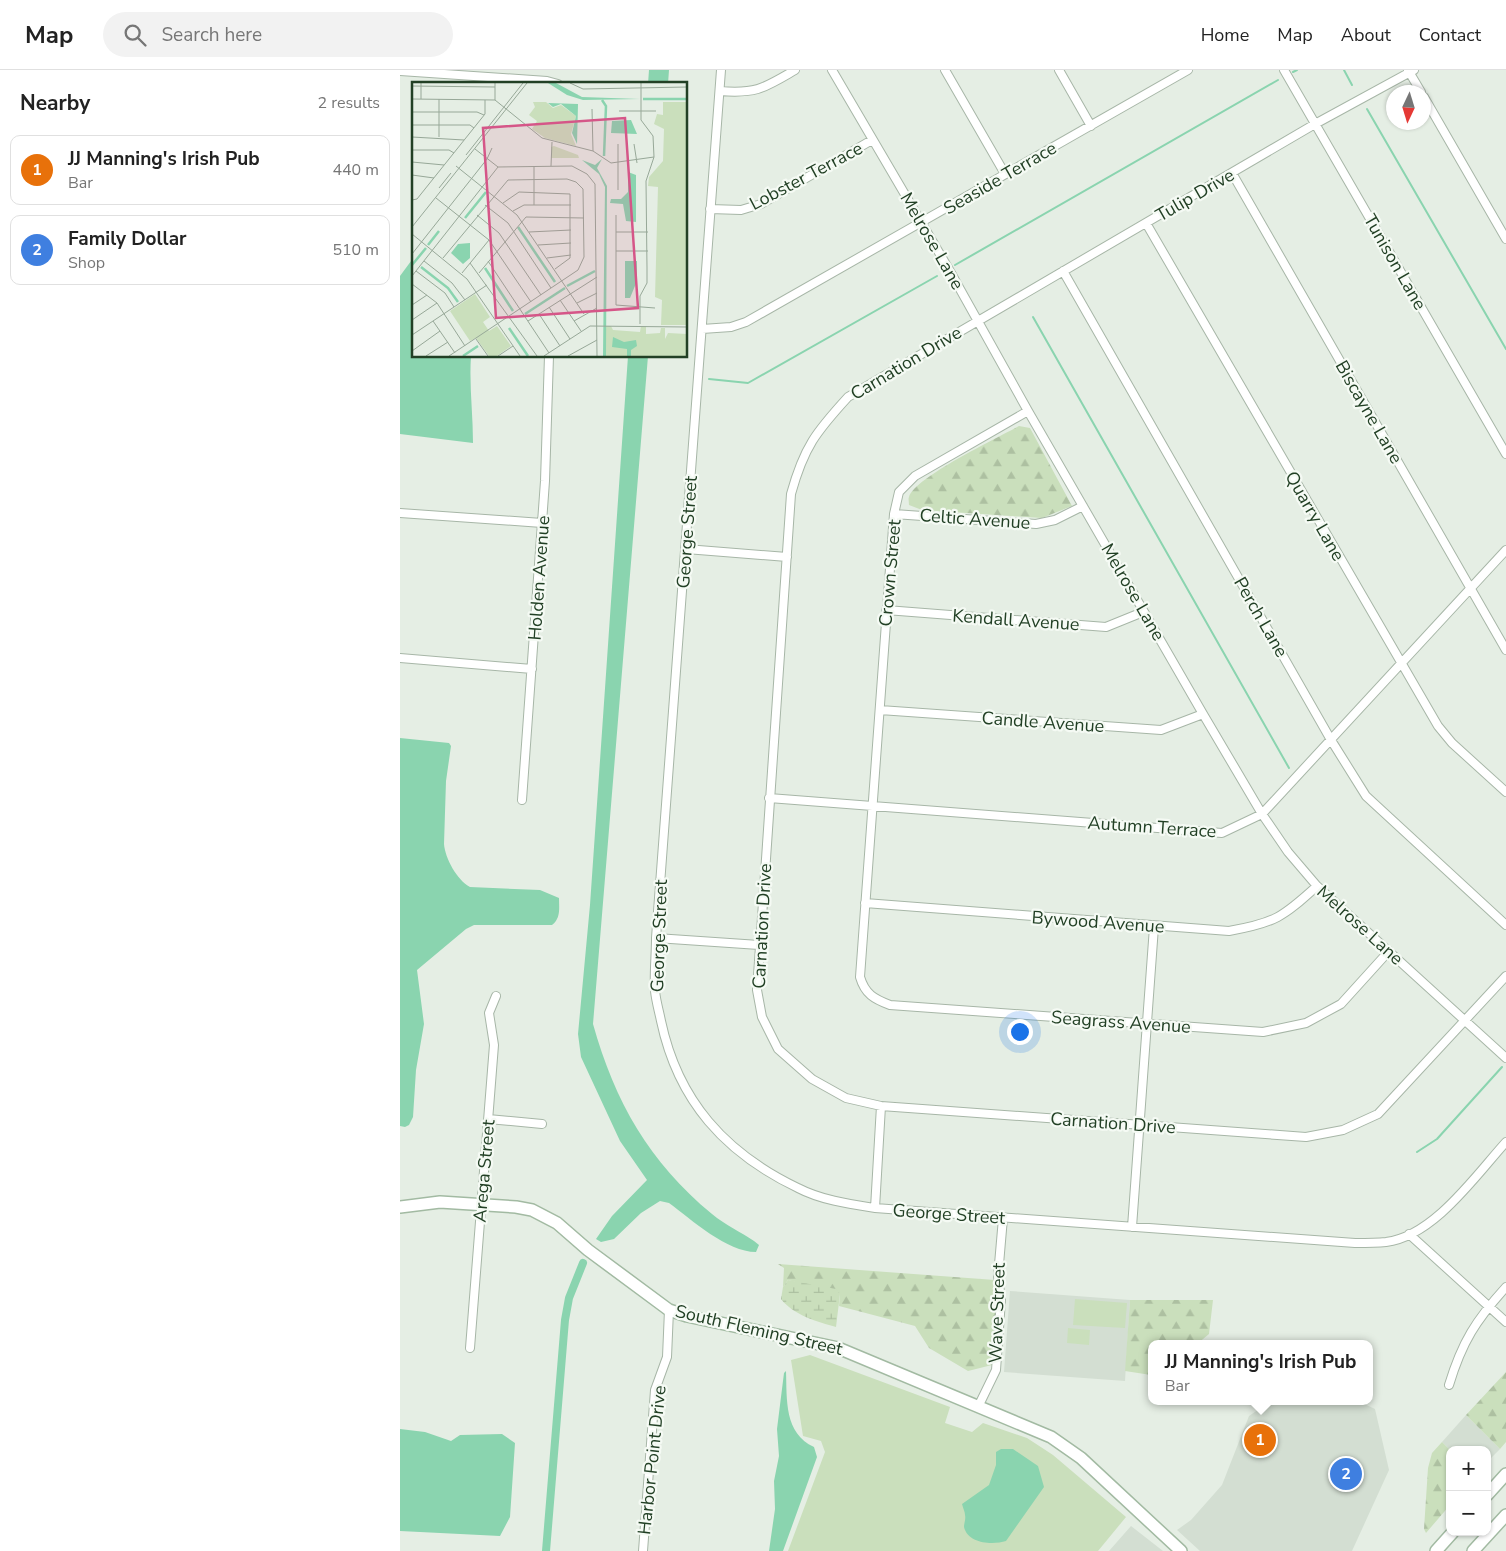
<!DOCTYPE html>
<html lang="en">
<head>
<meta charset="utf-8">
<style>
  body { margin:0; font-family:"Nunito Sans",sans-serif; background:#f2f2f2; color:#222 }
  .controls { position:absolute; right:15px; bottom:15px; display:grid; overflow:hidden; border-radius:10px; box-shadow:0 1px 4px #0004 }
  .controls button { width:45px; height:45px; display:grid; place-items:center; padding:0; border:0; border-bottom:1px solid #e0e0e0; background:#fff; color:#222; font:25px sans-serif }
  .compass { position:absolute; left:986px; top:15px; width:45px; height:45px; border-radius:50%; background:#fff; box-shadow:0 1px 4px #0004; rotate:184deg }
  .you { position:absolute; left:619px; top:961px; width:18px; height:18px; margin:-12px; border:4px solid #fff; border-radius:50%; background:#1a73e8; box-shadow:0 0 0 8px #1a73e833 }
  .badge { display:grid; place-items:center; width:32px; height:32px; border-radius:50%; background:#d93025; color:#fff; font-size:16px; font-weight:700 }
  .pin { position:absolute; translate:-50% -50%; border:2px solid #fff; box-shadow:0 1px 5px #0006 }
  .popup { position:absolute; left:748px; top:1270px; width:225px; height:65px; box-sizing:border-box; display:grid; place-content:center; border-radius:10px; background:#fff; filter:drop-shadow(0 1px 4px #0005); font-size:16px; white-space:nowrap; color:#767676 }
  .popup b { font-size:19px; color:#222 }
  .popup::after { content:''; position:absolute; left:50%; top:100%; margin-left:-10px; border:10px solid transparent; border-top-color:#fff }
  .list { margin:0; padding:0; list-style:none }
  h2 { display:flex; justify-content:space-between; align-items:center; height:65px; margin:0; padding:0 20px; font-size:21px }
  h2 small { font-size:16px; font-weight:400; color:#767676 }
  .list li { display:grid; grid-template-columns:32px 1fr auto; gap:15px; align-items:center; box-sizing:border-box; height:70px; margin:0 10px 10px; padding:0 10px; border:1px solid #e0e0e0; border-radius:10px }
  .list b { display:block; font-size:19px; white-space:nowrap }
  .list p { margin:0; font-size:16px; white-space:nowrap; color:#767676 }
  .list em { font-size:16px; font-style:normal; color:#767676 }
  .icon { flex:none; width:28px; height:28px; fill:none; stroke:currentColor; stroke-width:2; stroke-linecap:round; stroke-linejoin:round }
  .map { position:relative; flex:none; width:1106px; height:1481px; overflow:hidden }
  header { display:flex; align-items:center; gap:30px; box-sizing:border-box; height:70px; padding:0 25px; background:#fff; border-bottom:1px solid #e0e0e0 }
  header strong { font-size:24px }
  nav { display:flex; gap:28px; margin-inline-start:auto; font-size:18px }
  .search { width:350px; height:45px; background:#f2f2f2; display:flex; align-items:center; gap:12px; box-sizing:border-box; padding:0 18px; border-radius:28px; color:#767676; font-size:19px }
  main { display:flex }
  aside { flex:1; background:#fff }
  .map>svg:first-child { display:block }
  .built { fill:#d3ded2 }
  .green { fill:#cadfbc }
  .forest { fill:url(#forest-firs) }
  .wetland { fill:url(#wetland-marsh) }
  .water { fill:#8ad4af }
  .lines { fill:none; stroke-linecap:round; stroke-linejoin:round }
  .stream { stroke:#8ad4af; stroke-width:2 }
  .canal { stroke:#8ad4af; stroke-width:8 }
  .street-casing { stroke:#a7b6a7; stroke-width:10 }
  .secondary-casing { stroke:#a2baa2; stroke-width:14 }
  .street { stroke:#fff; stroke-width:8 }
  .secondary { stroke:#fff; stroke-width:11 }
  .labels { text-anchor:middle; stroke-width:4.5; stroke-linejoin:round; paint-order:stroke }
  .street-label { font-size:18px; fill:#224025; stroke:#f5faf4 }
  .inset-river { fill:none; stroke:#8ad4af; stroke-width:2.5 }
  .inset-road { fill:none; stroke:#97a898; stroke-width:1 }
  .view { fill:#d55688; fill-opacity:0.15; stroke:#d55688; stroke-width:2.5 }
  .inset-edge { fill:none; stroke:#224025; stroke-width:2.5 }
</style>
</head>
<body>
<header>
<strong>Map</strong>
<div class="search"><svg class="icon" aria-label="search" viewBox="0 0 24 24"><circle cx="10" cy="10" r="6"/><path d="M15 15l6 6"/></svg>Search here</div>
<nav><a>Home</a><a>Map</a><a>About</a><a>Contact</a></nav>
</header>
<main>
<aside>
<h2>Nearby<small>2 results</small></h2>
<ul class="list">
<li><span class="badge" style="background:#e8710a">1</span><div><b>JJ Manning's Irish Pub</b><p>Bar</p></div><em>440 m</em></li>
<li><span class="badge" style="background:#3f7fe0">2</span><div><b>Family Dollar</b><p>Shop</p></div><em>510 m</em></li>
</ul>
</aside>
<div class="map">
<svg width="1106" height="1481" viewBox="0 0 1106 1481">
  <defs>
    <pattern id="forest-firs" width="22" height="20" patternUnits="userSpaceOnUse" patternTransform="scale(1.25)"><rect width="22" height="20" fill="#cadfbc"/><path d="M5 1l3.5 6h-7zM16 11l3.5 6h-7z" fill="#adc0a1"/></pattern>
    <pattern id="wetland-marsh" width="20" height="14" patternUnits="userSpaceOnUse" patternTransform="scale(1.25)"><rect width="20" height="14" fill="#cadfbc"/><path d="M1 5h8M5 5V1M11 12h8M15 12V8" fill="none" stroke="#adc0a1"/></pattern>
  </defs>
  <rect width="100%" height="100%" fill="#e5eee4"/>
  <path class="built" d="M610,1221L730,1230L725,1311L604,1302Z
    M871,1331H958L975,1339L989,1400L952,1481H800L777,1460L791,1450L822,1415L849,1346Z
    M1066,1345L1100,1379L1087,1392V1380H1050L1042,1372Z
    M731,1456L763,1481H709Z"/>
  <path class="green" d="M675,1229L727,1233L725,1258L673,1255Z
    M668,1258L690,1260L689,1275L667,1273Z
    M410,1285L550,1337L545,1353L572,1362L583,1353L627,1368L653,1385L726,1447L698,1481H388L425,1382L421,1371L403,1366L391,1290Z"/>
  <path class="forest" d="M619,356L630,358L672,436L642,448L522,440L509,435C509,432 508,429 509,427C515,407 598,368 619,356Z
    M378,1194L595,1210L597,1240L592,1295L568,1301L529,1278L515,1256L439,1236L440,1224L388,1210L383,1217L384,1198Z
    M730,1230H813L809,1264L797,1274H751V1305L725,1301Z
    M1106,1302V1372L1100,1379L1066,1345Z
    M1042,1372L1050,1380V1435L1026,1463L1024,1459L1028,1398L1032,1383Z"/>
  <path class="wetland" d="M388,1210L436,1219L440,1224L436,1257C418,1252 393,1245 381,1229L383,1217Z"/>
  <path class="water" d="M249,0H269L268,14H248Z
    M14,187V286H71C69,315 73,343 73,373L0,364V206Z
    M228,286H248L193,954C215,1032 249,1092 312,1144C325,1155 341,1162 354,1171L359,1175L356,1182C327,1182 292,1150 269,1133L260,1131L241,1143L214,1169L201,1172L196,1169L212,1146L247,1110L220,1071L181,987L178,964L190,835Z
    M0,668L49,673L51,676L46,711L44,774C45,788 57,810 70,817L140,820L159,828C159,838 161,848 152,855H74L66,859L17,900L24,954L16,1000L13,1047L9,1055L5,1057L0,1056Z
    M386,1301C387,1330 384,1363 414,1377L417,1387L383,1481H369L375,1439L374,1411L379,1386L377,1359L384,1303Z
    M0,1359L25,1362L51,1371L60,1365L102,1364L115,1373L110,1447L100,1466L0,1461Z
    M601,1379H613L638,1396L644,1417L606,1471C593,1475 568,1474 564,1457C564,1453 566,1449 565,1445C565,1442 563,1438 562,1434L589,1415L596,1395V1382Z"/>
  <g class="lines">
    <path class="stream" d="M944,0L952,15
      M893,2L897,0
      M967,39L1106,279
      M555,195L878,10
      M633,247L889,698
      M309,309L348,313L537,206
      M1017,1082L1037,1069L1102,997"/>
    <path class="canal" d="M146,1481L165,1250L169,1228L183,1193"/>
    <g class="street-casing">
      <path id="street" d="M321,0L256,868C256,885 254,903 255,921C256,931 259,941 261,951C278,1031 325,1083 398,1118C421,1130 449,1134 475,1138L955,1173C966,1173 976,1173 986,1172C1034,1166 1076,1105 1106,1072
        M432,0L551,203L628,341L803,644L862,744L888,782L917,816L1106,988
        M545,0L605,104
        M659,0L691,56
        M884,0L1106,384
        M1008,0L1021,22
        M1014,0L915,54L448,327C416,362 404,377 391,424L357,920L362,947L378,979L412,1009L446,1028L481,1036L906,1067L943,1060L978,1044L1106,906
        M0,1L147,11L158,14
        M320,21C357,24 364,18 395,0
        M1024,27L1106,169
        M832,103L1106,580
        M310,139L341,140L361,134L472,70
        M746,153L1038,656L1052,673L1106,722
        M663,201L931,670L966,726L1106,855
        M302,259L331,257L346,252L788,0
        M628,341L515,406L499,422L494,444L460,907C465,924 474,929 490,935L863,962L906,953L941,934L989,881
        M0,443L142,453
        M494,444L636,454L655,450L683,436
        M286,479L387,487
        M486,540L706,557L743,542
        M0,588L132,599
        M480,640L761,660L803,644
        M369,728L822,763L862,744L1106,480
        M122,730L145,411L149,286
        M465,833L829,861C875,853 883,847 917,816
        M256,868L359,875
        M88,1049L142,1054
        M475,1138L481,1036
        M732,1157L754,857
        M1009,1164L1106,1252
        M70,1278L94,975L89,943L96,926
        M1049,1315C1062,1272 1076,1250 1106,1217
        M579,1335L596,1300L601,1230L598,1206L603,1148
        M243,1481L255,1320L267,1287L269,1240"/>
    </g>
    <g class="secondary-casing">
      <path id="secondary" d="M0,1137L40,1132L116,1137L132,1140L157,1153L188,1180L269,1240L287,1246L438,1278L651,1367L681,1388L781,1481
        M1087,1425L1106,1404
        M1036,1481L1053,1462
        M1073,1481L1106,1445"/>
    </g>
    <use href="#street" class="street"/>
    <use href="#secondary" class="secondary"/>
  </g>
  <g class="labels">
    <g class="street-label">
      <text transform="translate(406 106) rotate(-28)" y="6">Lobster Terrace</text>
      <text transform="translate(600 108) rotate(-30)" y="6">Seaside Terrace</text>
      <text transform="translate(795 125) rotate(-30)" y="6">Tulip Drive</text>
      <text transform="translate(532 171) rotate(60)" y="6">Melrose Lane</text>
      <text transform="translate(995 192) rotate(60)" y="6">Tunison Lane</text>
      <text transform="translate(506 293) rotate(-31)" y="6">Carnation Drive</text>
      <text transform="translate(969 342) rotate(60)" y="6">Biscayne Lane</text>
      <text transform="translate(915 446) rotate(60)" y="6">Quarry Lane</text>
      <text transform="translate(575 449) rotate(4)" y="6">Celtic Avenue</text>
      <text transform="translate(287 462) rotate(-86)" y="6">George Street</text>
      <text transform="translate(490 503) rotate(-85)" y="6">Crown Street</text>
      <text transform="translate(139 508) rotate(-86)" y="6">Holden Avenue</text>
      <text transform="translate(733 522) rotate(60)" y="6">Melrose Lane</text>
      <text transform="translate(861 547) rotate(60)" y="6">Perch Lane</text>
      <text transform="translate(616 550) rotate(4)" y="6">Kendall Avenue</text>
      <text transform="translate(643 652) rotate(4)" y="6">Candle Avenue</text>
      <text transform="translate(752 757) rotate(4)" y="6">Autumn Terrace</text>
      <text transform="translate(698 852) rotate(4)" y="6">Bywood Avenue</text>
      <text transform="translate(960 855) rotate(42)" y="6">Melrose Lane</text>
      <text transform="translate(362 856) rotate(-87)" y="6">Carnation Drive</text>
      <text transform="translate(259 866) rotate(-88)" y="6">George Street</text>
      <text transform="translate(721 952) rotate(4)" y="6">Seagrass Avenue</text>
      <text transform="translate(713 1053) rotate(4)" y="6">Carnation Drive</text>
      <text transform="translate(84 1101) rotate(-85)" y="6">Arega Street</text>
      <text transform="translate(549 1144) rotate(4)" y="6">George Street</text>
      <text transform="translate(597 1243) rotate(-88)" y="6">Wave Street</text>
      <text transform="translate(359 1260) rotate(13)" y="6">South Fleming Street</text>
      <text transform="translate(252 1390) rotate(-84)" y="6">Harbor Point Drive</text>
    </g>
  </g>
  <g transform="translate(12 12)">
    <rect width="275" height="275" fill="#e5eee4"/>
    <path d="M121,20H134L141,26L149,23L164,34L159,52L164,64L133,56L120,47L125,39L117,33L123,25Z" fill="#cadfbc"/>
    <path d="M142,64L166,73L167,76H139V65Z" fill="#cadfbc"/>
    <path d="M251,20H275V243H249L250,218L243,215L246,105L236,104L237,95L251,79L252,47L242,42L245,32L251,33ZM63,212L78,235L71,240L77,249L85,244L99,264L85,274H77L64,256L58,259L38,229ZM194,244H199L201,248L228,250L229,244H234V252L248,251L249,246H253V257L256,251L275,252V274H194Z" fill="#cadfbc"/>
    <path d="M136,1H144L170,15L228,17L171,18L155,13ZM136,21L166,22L165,62L160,51L164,34L149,22L141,25ZM219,38L225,52L199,51L200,39ZM190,77L185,86L195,104L194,274H191L193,105L187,92L170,78L183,83ZM216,90L224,93V140L214,139L211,122L198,121L199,117H209L216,110ZM58,161V176L51,182L39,171L46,162ZM213,179H225V199L218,216H213ZM201,255L212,260L224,258L225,264L219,268V274H215V267L200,265Z" fill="#8ad4af"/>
    <path class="inset-river" d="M231,17H275M190,18L194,24L192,74M53,136L74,110M106,145L143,200M16,163L27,149M0,183L14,166M9,185L36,206L46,220M73,186L101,229M155,204L183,189M113,232L153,206M97,246L116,274M51,274L66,264"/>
    <path class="inset-road" d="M9,1V17M158,1L171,7L275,5M0,4L83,5M0,17L83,18M83,18L130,56L181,69L199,81L242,75M83,18V1M180,27L181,69M207,29H244M0,30H65L72,33M0,43H58L62,46M0,55L52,58M27,55V17M222,62L225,81M63,67L86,85M0,68H37L42,71M54,73L111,1M0,80L32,83M44,84L105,133L172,232M139,84L140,60M86,85L160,84L175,92L183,102L185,274M0,93L22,96M27,106L39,91M206,108V62M24,116L77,158L119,220M0,118L5,117L73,32V18M91,121L107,110L158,112V176L143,187M73,123L96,141L139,206M122,123V84M101,129L112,123H159M65,133L87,151L129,213M204,133V223L243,226M0,145L115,1M117,150L159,148M204,150H236M0,152L55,197L108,274M126,163L159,161M204,169H236M0,172L75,77L80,66M31,176L96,98L155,97L164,100L171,107L172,175L166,188L37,274M135,176L159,173M12,179L40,201L53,218M76,179L137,271M58,181L125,274M4,189L33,211L42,225M50,191L77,158M67,191L114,135L172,136M0,194L86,85M0,202L25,221L53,264M148,218L169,249M165,221L185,211M0,223L15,213M137,225L158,257M127,232L148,264M0,238L25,221M21,239L43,271M116,239L185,195M162,239L185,226M228,242V214L235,201V186L234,99L242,75L241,54L229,38V1M0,253L75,203M64,257L76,274M0,269L28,249M14,274L36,260M86,274L101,264M132,274L178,244L275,245M156,274L185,258"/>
    <path class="view" d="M213,36L226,226L84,236L71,46Z"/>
    <rect width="275" height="275" class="inset-edge"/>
  </g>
</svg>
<div class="controls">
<button>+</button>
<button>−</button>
</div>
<svg class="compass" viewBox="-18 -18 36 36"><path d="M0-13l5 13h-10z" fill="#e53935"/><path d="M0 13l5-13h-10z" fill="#767676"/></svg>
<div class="you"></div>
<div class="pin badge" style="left:860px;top:1370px;background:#e8710a">1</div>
<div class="popup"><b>JJ Manning's Irish Pub</b>Bar</div>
<div class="pin badge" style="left:946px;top:1404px;background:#3f7fe0">2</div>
</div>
</main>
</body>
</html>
